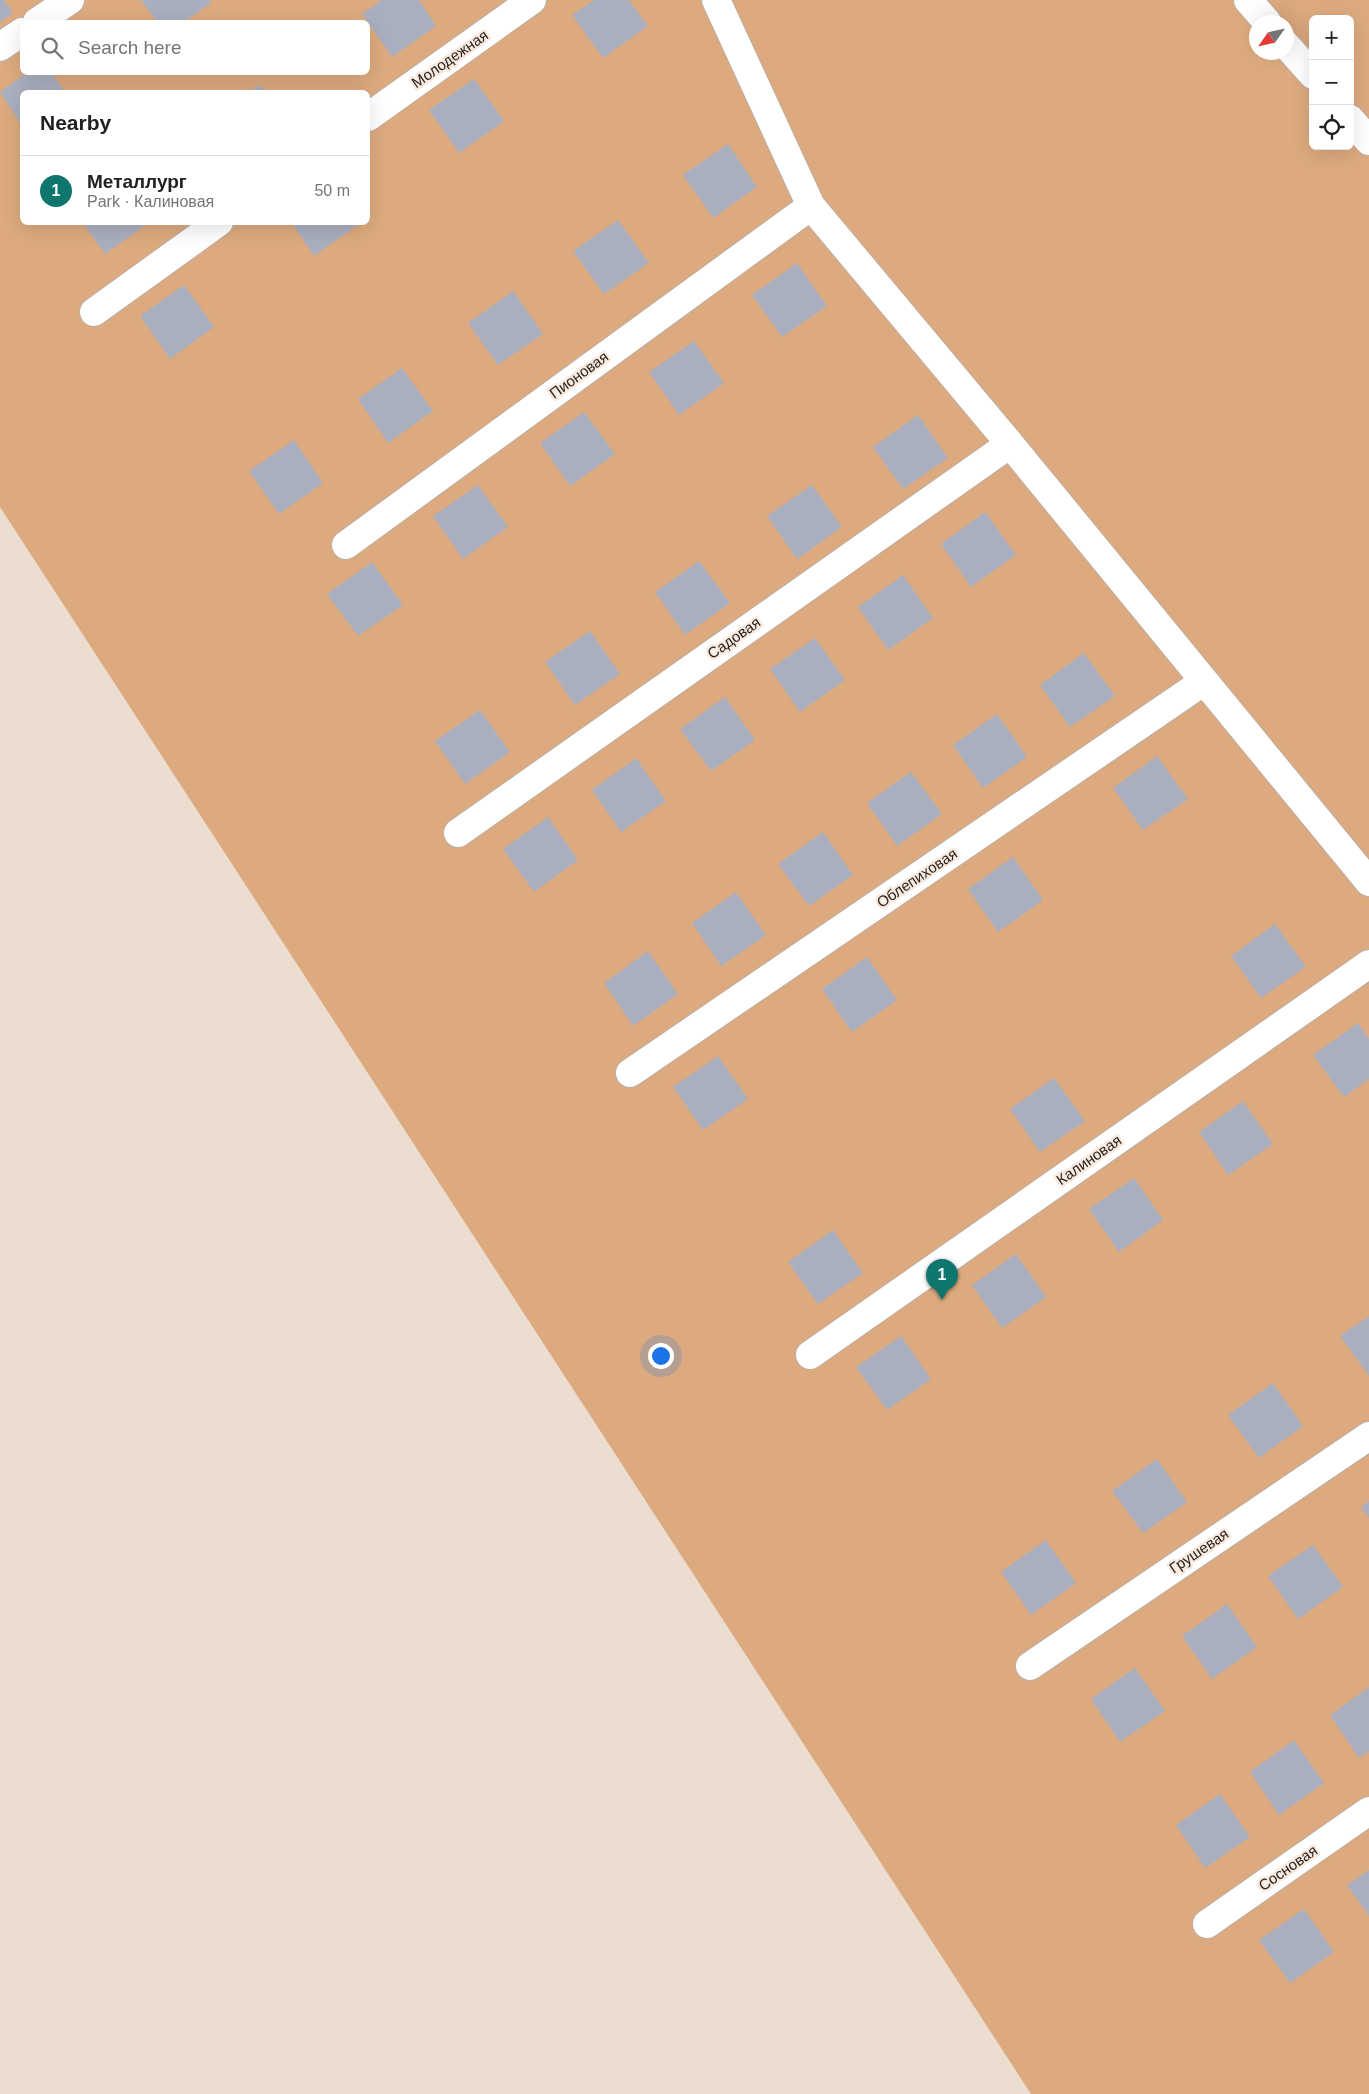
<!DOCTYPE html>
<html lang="en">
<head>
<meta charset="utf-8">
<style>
  body { margin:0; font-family:Helvetica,sans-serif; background:#f6f6f6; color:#202124 }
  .controls { position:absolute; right:15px; top:15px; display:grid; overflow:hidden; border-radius:8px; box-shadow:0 5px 20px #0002 }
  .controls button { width:45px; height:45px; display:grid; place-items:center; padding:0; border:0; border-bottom:1px solid #e0e0e0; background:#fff; color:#202124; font:25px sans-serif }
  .compass { position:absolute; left:1249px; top:15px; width:45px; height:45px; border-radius:50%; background:#fff; box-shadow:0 5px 20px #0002; rotate:236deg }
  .you { position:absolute; left:660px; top:1355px; width:18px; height:18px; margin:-12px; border:4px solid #fff; border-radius:50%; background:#1a73e8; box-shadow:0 0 0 8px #1a73e833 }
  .badge { display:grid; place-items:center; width:32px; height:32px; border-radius:50%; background:#0f766e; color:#fff; font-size:16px; font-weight:700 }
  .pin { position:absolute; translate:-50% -41px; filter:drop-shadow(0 1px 2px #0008) }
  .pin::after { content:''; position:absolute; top:26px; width:18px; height:15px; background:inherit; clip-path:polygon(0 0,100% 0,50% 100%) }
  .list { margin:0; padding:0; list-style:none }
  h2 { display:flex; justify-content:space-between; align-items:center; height:65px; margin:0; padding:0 20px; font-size:21px }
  h2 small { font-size:16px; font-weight:400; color:#757577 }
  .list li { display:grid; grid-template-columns:32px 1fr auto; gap:15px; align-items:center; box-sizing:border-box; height:70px; padding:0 20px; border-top:1px solid #e0e0e0 }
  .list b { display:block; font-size:19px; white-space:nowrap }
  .list p { margin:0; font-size:16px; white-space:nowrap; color:#757577 }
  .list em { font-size:16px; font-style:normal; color:#757577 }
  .icon { flex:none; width:28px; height:28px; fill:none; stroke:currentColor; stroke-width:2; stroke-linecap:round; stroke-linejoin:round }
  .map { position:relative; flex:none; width:1369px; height:2094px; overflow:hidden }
  .search { position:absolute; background:#fff; box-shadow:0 5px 20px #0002; left:20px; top:20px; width:350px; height:55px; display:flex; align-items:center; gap:12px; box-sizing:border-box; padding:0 18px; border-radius:8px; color:#757577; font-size:19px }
  .panel { position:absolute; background:#fff; box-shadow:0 5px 20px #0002; left:20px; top:90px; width:350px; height:135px; border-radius:8px }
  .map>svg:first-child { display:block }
  .green { fill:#ddaa7f; fill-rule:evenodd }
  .building { fill:#aaafbf }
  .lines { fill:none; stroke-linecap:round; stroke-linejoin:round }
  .minor-casing { stroke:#bdaea3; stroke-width:30 }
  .trunk-casing { stroke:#bdaea3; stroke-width:30 }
  .minor { stroke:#fff; stroke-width:28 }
  .trunk { stroke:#fff; stroke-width:28 }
  .labels { text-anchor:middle; stroke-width:5; stroke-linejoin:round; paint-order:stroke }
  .street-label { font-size:15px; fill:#251f1b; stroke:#faeade }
</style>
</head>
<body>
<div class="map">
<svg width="1369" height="2094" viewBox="0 0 1369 2094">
  <rect width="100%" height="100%" fill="#ecddd1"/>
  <path class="green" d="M0,0H1369V2094H1031L0,507ZM1313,19H1350V146H1313ZM22,22H368V72H22ZM1256,22H1286V52H1256ZM22,92H368V222H22Z"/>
  <path class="building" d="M0,0H4L13,13L0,22Z
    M141,0H209L211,3L184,22H157Z
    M382,0H419L436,26L392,57L362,14Z
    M594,0H629L648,26L603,58L572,15Z
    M28,72H51L65,92H22V126L0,92Z
    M474,79L504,121L459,153L429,110Z
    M260,85L265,92H248Z
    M728,144L757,187L713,218L683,175Z
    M618,220L649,263L604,294L573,251Z
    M82,222H150L105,254Z
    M291,222H358L359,224L314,256Z
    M797,263L827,306L782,337L752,295Z
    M184,285L214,327L170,359L140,316Z
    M513,291L543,334L498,365L468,323Z
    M694,341L724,383L679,415L649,372Z
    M402,368L433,411L388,443L358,399Z
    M584,412L615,454L570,486L540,443Z
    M918,415L948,458L903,489L873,447Z
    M294,440L323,483L279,514L249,471Z
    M478,485L508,527L463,559L433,516Z
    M812,485L842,527L797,559L767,516Z
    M985,512L1016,555L971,587L941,544Z
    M699,561L730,603L685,635L655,592Z
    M372,562L403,605L358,636L327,594Z
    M903,575L933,618L888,650L858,607Z
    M590,631L620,674L575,705L545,662Z
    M815,638L845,680L800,712L770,669Z
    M1084,653L1115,696L1070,727L1040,685Z
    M725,697L755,740L711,771L680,729Z
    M480,710L510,752L465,784L435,741Z
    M997,714L1027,757L983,788L953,745Z
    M1157,756L1188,799L1143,830L1113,788Z
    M636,758L666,801L621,832L592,790Z
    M911,772L942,814L897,846L867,803Z
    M548,817L578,860L534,892L503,849Z
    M823,832L853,875L809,906L778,864Z
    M1013,857L1043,900L998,932L968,889Z
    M736,892L766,935L721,966L692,923Z
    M1275,924L1306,967L1261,998L1231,956Z
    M648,951L678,994L633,1026L604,983Z
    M867,957L897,1000L852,1032L822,989Z
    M1358,1023L1369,1039V1079L1344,1097L1313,1055Z
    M718,1056L748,1099L703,1130L673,1087Z
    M1054,1078L1085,1121L1040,1152L1010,1109Z
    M1243,1101L1273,1144L1228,1175L1199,1132Z
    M1134,1178L1163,1220L1119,1252L1089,1209Z
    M833,1230L863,1273L818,1304L788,1262Z
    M1016,1254L1046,1297L1002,1328L972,1285Z
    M1369,1316V1376L1340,1336Z
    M901,1336L931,1379L887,1410L856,1367Z
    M1273,1383L1303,1426L1259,1458L1228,1415Z
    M1157,1459L1187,1502L1143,1533L1112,1491Z
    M1369,1501V1518L1361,1507Z
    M1046,1540L1076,1583L1031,1615L1001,1572Z
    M1313,1545L1343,1587L1298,1619L1268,1576Z
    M1227,1604L1257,1647L1212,1679L1182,1636Z
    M1135,1668L1165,1711L1120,1742L1091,1699Z
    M1369,1687V1751L1359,1758L1330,1715Z
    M1294,1740L1324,1783L1279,1815L1250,1772Z
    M1220,1794L1250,1837L1205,1868L1176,1825Z
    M1369,1870V1916L1347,1885Z
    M1304,1909L1334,1952L1290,1983L1259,1940Z"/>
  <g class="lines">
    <g class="minor-casing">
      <path id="minor" d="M716,0L811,206L1010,444L1369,882
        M37,22L70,0
        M0,47L22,32
        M368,117L532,0
        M94,312L219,222
        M346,545L811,206
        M458,833L1010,444
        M630,1073L1203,682
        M810,1355L1369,964
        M1030,1666L1369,1436
        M1207,1924L1369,1811"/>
    </g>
    <g class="trunk-casing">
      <path id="trunk" d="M1248,0L1267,22
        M1286,45L1313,75
        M1350,119L1369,141"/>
    </g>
    <use href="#minor" class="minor"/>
    <use href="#trunk" class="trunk"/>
  </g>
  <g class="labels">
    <g class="street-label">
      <text transform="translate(450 59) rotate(-35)" y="5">Молодежная</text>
      <text transform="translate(579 375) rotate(-36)" y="5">Пионовая</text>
      <text transform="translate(734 638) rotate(-35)" y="5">Садовая</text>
      <text transform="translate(917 878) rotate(-34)" y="5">Облепиховая</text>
      <text transform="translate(1089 1160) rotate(-35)" y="5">Калиновая</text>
      <text transform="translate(1199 1551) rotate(-34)" y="5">Грушевая</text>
      <text transform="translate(1288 1868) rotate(-35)" y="5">Сосновая</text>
    </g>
  </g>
</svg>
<div class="controls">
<button>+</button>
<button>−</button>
<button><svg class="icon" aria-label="locate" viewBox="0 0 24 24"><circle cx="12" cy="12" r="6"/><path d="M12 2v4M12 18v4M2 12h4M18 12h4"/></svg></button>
</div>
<svg class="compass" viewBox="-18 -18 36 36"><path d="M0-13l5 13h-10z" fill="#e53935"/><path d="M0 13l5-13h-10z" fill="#757577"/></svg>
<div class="you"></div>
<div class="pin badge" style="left:942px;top:1300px">1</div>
<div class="search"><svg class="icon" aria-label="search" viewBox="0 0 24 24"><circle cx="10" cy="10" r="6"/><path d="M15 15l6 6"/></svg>Search here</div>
<section class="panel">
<h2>Nearby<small></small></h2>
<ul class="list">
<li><span class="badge">1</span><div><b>Металлург</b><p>Park · Калиновая</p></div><em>50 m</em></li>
</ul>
</section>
</div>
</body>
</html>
